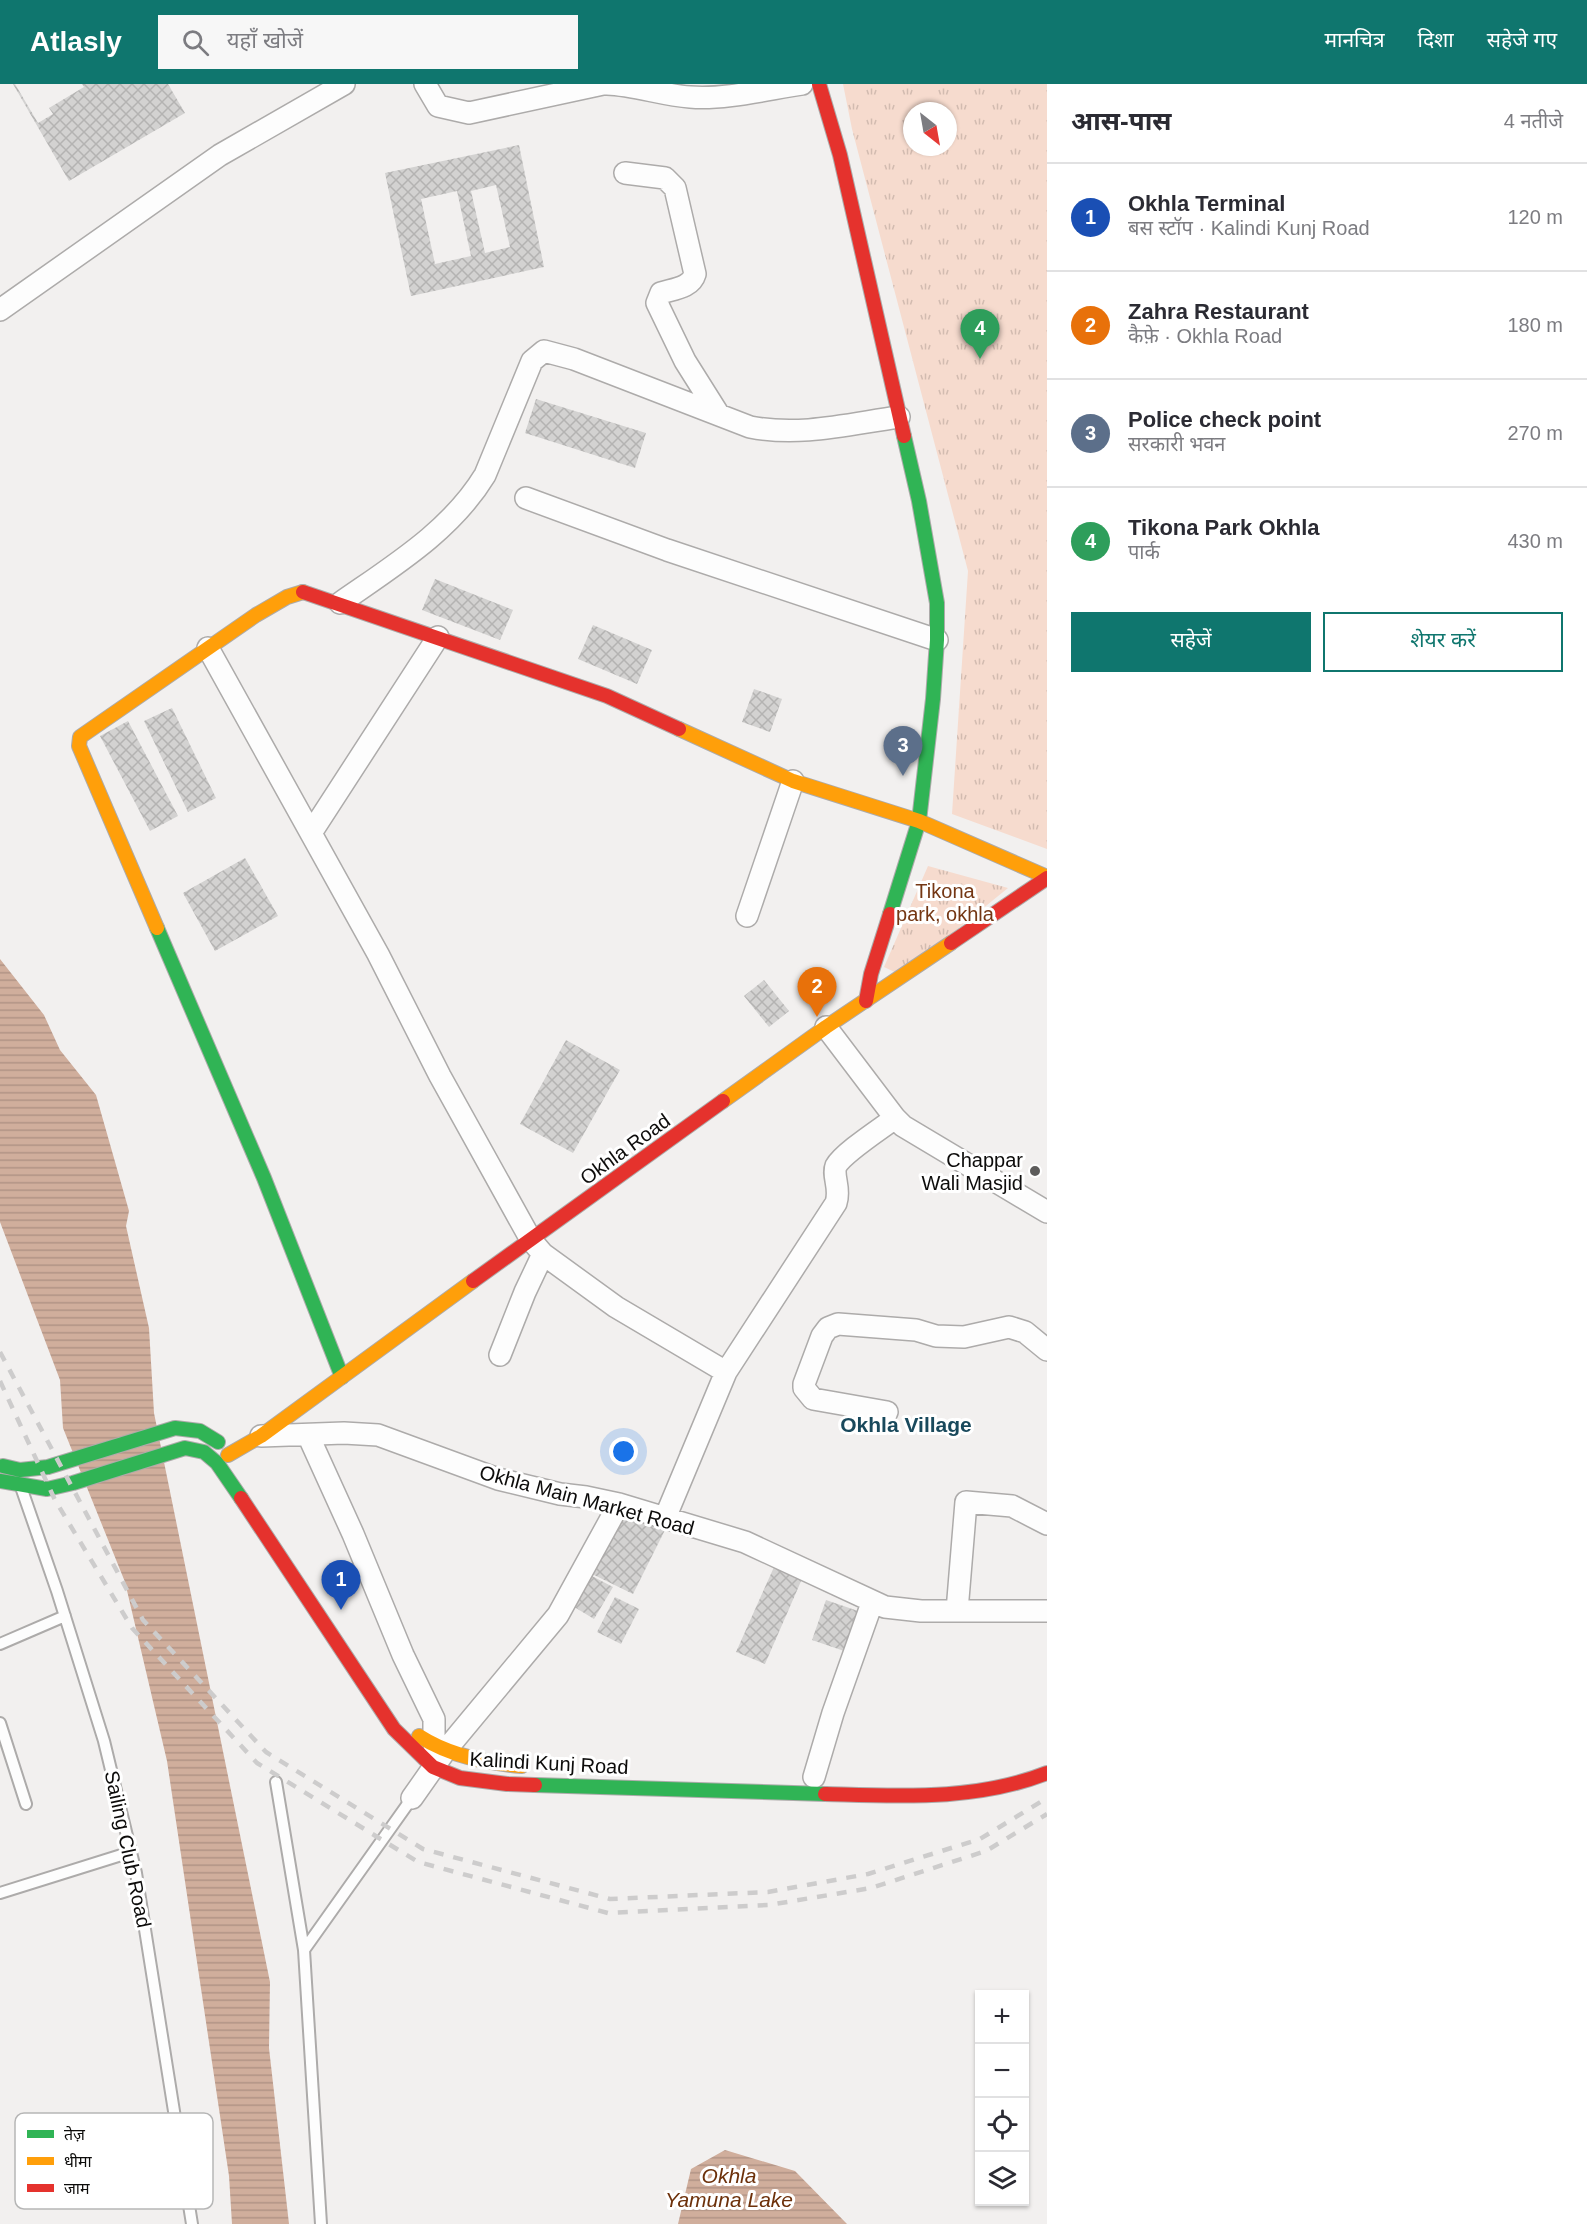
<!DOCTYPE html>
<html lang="hi">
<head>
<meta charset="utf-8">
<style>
  body { margin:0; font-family:Arial,"Noto Sans Devanagari",sans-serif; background:#f7f7f7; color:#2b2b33 }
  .controls { position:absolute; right:18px; bottom:18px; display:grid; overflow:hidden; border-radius:0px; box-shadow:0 2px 4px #0004 }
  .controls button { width:54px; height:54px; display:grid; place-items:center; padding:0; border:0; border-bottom:2px solid #e1e1e2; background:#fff; color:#2b2b33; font:30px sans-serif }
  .compass { position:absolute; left:903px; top:18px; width:54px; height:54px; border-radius:50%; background:#fff; box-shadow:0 2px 4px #0004; rotate:149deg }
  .you { position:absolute; left:624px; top:1368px; width:21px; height:21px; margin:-15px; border:4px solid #fff; border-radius:50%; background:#1a73e8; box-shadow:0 0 0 9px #1a73e833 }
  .badge { display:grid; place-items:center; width:39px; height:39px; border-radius:50%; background:#0f766e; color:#fff; font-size:20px; font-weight:700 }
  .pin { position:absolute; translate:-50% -50px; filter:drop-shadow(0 2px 3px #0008) }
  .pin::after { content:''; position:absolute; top:32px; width:21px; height:18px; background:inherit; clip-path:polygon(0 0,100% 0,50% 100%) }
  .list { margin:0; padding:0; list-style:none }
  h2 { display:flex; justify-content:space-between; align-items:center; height:78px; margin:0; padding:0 24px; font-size:26px }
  h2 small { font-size:20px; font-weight:400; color:#7c7c81 }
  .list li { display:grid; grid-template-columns:39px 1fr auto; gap:18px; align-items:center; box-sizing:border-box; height:108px; padding:0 24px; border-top:2px solid #e1e1e2 }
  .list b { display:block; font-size:22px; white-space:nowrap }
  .list p { margin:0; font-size:20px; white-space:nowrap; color:#7c7c81 }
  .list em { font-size:20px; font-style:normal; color:#7c7c81 }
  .actions { display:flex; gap:12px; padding:18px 24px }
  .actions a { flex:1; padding:14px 0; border:2px solid #0f766e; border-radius:0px; text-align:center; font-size:21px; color:#0f766e }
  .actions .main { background:#0f766e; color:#fff }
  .icon { flex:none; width:33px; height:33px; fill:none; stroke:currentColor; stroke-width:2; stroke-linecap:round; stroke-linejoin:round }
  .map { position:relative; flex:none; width:1047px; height:2140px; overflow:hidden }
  header { display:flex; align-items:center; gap:36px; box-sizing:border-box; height:84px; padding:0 30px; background:#0f766e; color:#fff }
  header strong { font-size:28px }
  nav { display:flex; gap:33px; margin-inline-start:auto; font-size:21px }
  .search { width:420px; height:54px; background:#f7f7f7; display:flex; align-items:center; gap:15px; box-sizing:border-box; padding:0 21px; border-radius:0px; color:#7c7c81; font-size:22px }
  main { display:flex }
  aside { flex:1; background:#fff }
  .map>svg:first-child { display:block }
  .grass { fill:url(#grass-tufts); fill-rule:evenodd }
  .water { fill:url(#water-rules) }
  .building { fill:url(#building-cross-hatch); fill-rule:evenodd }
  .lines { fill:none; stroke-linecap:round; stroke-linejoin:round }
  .lane-casing { stroke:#adabaa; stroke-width:14 }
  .street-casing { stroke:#adabaa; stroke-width:24 }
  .fast-casing { stroke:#adabaa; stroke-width:16 }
  .slow-casing { stroke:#adabaa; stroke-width:16 }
  .jam-casing { stroke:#adabaa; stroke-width:16 }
  .lane { stroke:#fdfdfd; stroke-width:10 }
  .street { stroke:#fdfdfd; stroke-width:21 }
  .fast { stroke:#30b455; stroke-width:14 }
  .slow { stroke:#ff9f0a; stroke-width:14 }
  .jam { stroke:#e5322d; stroke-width:14 }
  .rail { stroke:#cdcccc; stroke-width:4.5; stroke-dasharray:10 10; stroke-linecap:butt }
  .poi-dot { fill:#5d5c5b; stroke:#fff; stroke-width:2 }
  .labels { text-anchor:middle; stroke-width:6; stroke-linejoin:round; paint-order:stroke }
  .park-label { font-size:20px; fill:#743714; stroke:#fff }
  .street-label { font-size:20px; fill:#0d0c0b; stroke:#fff }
  .poi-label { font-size:20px; fill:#0d0c0b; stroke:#fff; text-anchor:end }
  .neighbourhood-label { font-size:21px; font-weight:bold; fill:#19495c; stroke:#fff }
  .water-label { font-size:21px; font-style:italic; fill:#6d310b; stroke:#fff }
  .key { fill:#fff; stroke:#b6b6b6; stroke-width:1.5 }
  .key-label { font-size:16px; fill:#0d0c0b }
</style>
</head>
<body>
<header>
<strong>Atlasly</strong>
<div class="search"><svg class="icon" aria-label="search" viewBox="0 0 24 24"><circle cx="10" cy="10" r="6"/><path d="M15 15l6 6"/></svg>यहाँ खोजें</div>
<nav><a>मानचित्र</a><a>दिशा</a><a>सहेजे गए</a></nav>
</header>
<main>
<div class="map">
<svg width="1047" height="2140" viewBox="0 0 1047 2140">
  <defs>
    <pattern id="grass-tufts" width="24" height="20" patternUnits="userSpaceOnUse" patternTransform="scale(1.5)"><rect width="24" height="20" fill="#f6dbce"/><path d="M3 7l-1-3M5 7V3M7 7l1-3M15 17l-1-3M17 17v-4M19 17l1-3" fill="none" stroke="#d2bbb0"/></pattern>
    <pattern id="water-rules" width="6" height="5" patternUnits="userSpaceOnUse" patternTransform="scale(1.5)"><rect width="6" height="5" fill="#d0ae9c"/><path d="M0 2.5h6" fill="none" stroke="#b19485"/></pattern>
    <pattern id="building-cross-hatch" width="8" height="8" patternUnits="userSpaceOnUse" patternTransform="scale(1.5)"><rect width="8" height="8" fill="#d3d2d1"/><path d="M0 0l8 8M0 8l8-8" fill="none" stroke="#b4b3b2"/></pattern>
  </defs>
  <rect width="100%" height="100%" fill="#f2f0ef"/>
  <path class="grass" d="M843,0H1047V765L952,730L968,487L852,45ZM912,27H948V63H912Z
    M928,782L1008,804L901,891L884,883Z"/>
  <path class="water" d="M0,875L44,931L60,966L96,1011L129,1127L126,1142L149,1244L154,1329L270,1898L269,1964L289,2140H232L229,2092L167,1677L125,1498L63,1344L60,1296L0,1138Z
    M725,2066L795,2087L847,2140H678L691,2085Z"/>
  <path class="building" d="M13,0H15L38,39L53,30L49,24L84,3L82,0H168L185,29L69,97Z
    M519,61L544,183L411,212L385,89ZM496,101L510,163L485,169L471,107ZM457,107L471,172L435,180L421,115Z
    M536,315L646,349L635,384L525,349Z
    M435,495L513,526L500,556L422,526Z
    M593,541L652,566L637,600L578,575Z
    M754,605L782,615L770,648L742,638Z
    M172,624L216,714L188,728L144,637Z
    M128,637L178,732L150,747L100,652Z
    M245,774L278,832L215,867L183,809Z
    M764,896L789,927L769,943L744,912Z
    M566,956L620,986L573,1069L520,1040Z
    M626,1423L666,1444L633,1510L592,1490Z
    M774,1483L802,1495L765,1580L736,1568Z
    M590,1491L613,1503L594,1535L571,1521Z
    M615,1513L639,1525L621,1560L597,1548Z
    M826,1516L861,1528L847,1568L812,1556Z"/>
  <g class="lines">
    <g class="lane-casing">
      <path id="lane" d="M21,1403L57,1507L104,1657L136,1789L192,2140
        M0,1560L65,1532
        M0,1639L26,1720
        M276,1698L304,1866L321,2140
        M0,1809L131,1768
        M304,1866L412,1714"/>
    </g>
    <g class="street-casing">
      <path id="street" d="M425,0L438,22L469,29L603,0
        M607,0C635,1 662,11 690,13C724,16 768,5 802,0
        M625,89L665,94L675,104L695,190C691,204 673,205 661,209L657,219L685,277L719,331
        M0,226L220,71L344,0
        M526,414L667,466L937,556
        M340,519C393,482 451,447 485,391L532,277L544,267L574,275L750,343C800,353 849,340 899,333
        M208,564L378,870L440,992L531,1156L543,1170L616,1223L726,1288
        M311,749L438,553
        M747,832L793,697
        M826,943L895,1034L903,1042L1047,1128
        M500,1271L525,1208L543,1170
        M887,1328L813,1315L804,1304V1300L822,1252L828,1244L838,1240L916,1246L936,1252L964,1253L1009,1243L1025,1248L1047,1266
        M308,1351L353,1450L403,1571L434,1635V1661
        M261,1352L344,1349L378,1351L498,1395L560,1410L586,1413L619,1420L745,1458L885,1523L921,1527H1047
        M665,1434L726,1288L836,1119C841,1104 832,1092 836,1082C843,1069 882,1044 895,1034
        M957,1527L966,1418L1012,1422L1047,1440
        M814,1693L833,1629L872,1519
        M412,1714L445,1667L558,1531L619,1420"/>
    </g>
    <g class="fast-casing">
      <path id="fast" d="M890,830L919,737L933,615L937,556V519L919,417L904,352
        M157,844L264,1094L342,1293
        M3,1382L20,1386L48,1383L175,1344L200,1347L218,1358
        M0,1397L47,1405L73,1399L185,1364L204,1368L217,1379L241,1414
        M535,1701L825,1710"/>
    </g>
    <g class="slow-casing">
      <path id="slow" d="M679,645L793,697L919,737L1047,793
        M157,844L79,662L80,653L256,531L287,513L303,508
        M723,1017L826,943L951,859
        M228,1371L261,1352L473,1197
        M419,1652C450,1672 486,1679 522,1682"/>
    </g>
    <g class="jam-casing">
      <path id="jam" d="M819,0L840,71L904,352
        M303,508L607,612L679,645
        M951,859L1047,794
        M866,917L871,890L890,830
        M473,1197L723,1017
        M241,1414L394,1645L433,1683L460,1694L507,1700L535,1701
        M825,1710C900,1712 976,1717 1047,1689"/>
    </g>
    <use href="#lane" class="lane"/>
    <use href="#street" class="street"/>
    <use href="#fast" class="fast"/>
    <use href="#slow" class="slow"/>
    <use href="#jam" class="jam"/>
    <path class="rail" d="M0,1268L143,1536L266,1668L423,1765L610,1815L768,1808L868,1790L980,1755L1047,1714
      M0,1297L55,1416L132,1544L257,1679L418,1778L608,1829L769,1821L871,1804L986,1767L1047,1730"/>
  </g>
  <circle class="poi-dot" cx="1035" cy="1087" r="6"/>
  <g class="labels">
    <g class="park-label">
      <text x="945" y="814">Tikona<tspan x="945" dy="23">park, okhla</tspan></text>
    </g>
    <g class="street-label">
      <text transform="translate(625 1065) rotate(-36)" y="7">Okhla Road</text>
      <text transform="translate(587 1416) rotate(15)" y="7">Okhla Main Market Road</text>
      <text transform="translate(549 1679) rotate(3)" y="7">Kalindi Kunj Road</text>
      <text transform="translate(128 1765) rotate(78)" y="7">Sailing Club Road</text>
    </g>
    <g class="poi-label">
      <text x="1023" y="1083">Chappar<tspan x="1023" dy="23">Wali Masjid</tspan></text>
    </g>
    <g class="neighbourhood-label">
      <text x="906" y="1348">Okhla Village</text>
    </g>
    <g class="water-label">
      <text x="729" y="2099">Okhla<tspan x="729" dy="24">Yamuna Lake</tspan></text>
    </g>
  </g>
  <rect x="15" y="2029" width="198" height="96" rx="9" class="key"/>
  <rect x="27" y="2046" width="27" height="8" fill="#30b455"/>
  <rect x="27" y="2073" width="27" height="8" fill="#ff9f0a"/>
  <rect x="27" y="2100" width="27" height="8" fill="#e5322d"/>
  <g class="key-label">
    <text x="64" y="2056">तेज़</text>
    <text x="64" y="2083">धीमा</text>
    <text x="64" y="2110">जाम</text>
  </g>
</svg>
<div class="controls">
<button>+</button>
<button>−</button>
<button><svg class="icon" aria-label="locate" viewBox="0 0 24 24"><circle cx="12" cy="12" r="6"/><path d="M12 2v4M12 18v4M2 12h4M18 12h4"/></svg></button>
<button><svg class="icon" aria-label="layers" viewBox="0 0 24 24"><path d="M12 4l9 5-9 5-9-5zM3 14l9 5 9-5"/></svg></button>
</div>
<svg class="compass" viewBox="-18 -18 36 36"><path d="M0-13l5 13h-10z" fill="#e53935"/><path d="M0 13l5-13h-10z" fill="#7c7c81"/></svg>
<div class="you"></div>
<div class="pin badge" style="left:341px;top:1526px;background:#1a4fb4">1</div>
<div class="pin badge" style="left:817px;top:933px;background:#e8710a">2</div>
<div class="pin badge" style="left:903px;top:692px;background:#5c6f8a">3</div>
<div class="pin badge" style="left:980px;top:275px;background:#2e9e5b">4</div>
</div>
<aside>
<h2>आस-पास<small>4 नतीजे</small></h2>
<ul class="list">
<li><span class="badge" style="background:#1a4fb4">1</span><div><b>Okhla Terminal</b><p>बस स्टॉप · Kalindi Kunj Road</p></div><em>120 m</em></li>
<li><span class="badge" style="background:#e8710a">2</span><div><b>Zahra Restaurant</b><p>कैफ़े · Okhla Road</p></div><em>180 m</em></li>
<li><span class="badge" style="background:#5c6f8a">3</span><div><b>Police check point</b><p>सरकारी भवन</p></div><em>270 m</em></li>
<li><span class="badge" style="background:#2e9e5b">4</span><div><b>Tikona Park Okhla</b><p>पार्क</p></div><em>430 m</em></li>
</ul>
<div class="actions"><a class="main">सहेजें</a><a>शेयर करें</a></div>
</aside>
</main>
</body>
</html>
